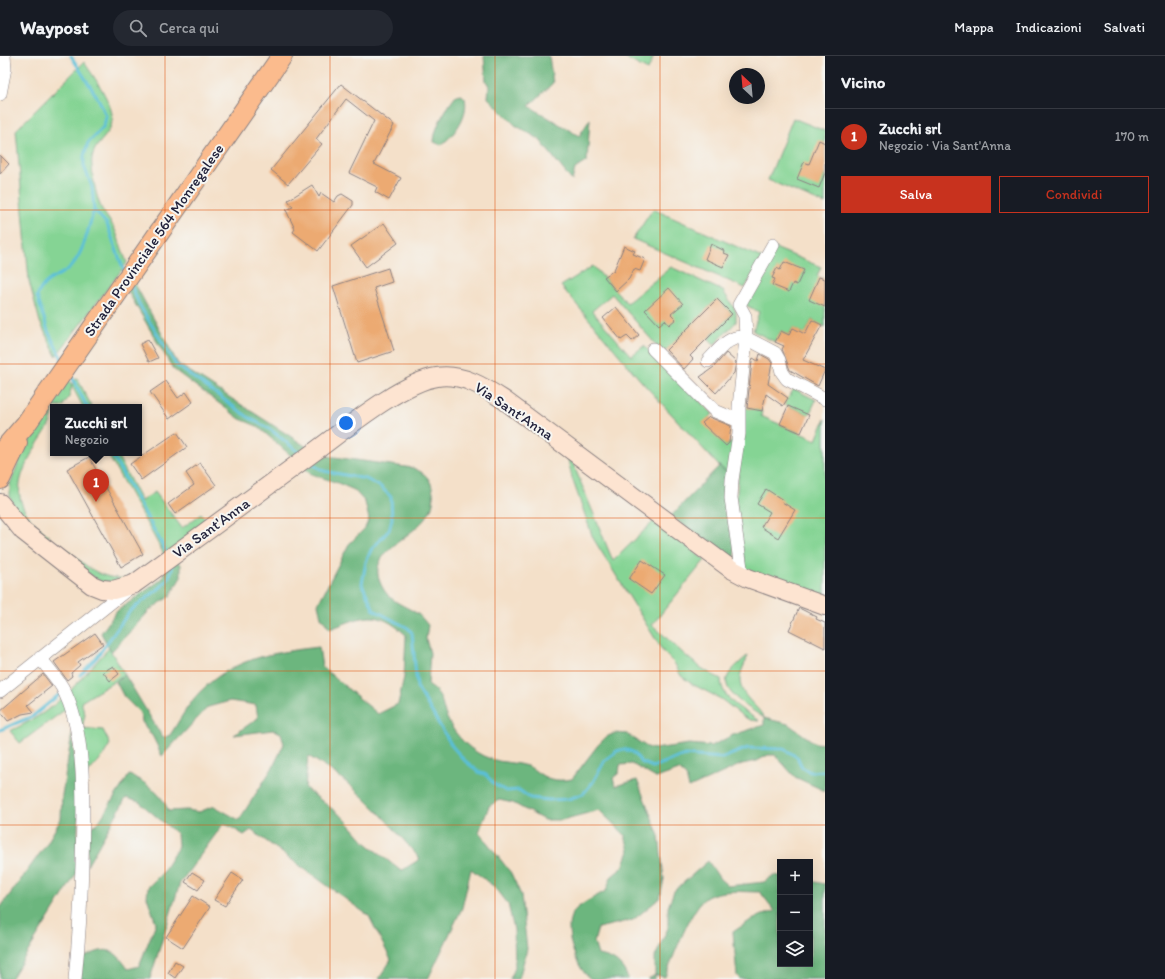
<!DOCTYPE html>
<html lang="it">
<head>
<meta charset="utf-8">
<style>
  body { margin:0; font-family:Itim,sans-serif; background:#242831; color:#f1f3f6 }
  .controls { position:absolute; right:12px; bottom:12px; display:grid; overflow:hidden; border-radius:0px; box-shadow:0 4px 16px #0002 }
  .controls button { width:36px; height:36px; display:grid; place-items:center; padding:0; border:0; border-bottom:1px solid #363941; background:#171b24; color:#f1f3f6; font:20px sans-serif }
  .compass { position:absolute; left:729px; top:12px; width:36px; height:36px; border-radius:50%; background:#171b24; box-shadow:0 4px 16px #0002; rotate:334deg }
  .you { position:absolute; left:346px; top:367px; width:14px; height:14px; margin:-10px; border:3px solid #fff; border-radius:50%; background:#1a73e8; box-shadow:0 0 0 6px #1a73e833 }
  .badge { display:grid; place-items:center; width:26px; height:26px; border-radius:50%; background:#c8321e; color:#fff; font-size:13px; font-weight:700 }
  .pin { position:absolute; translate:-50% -33px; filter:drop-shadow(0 1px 2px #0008) }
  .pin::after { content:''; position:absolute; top:21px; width:14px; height:12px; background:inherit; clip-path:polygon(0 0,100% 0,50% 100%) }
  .popup { position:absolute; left:50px; top:348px; width:92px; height:52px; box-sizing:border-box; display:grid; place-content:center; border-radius:0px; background:#171b24; filter:drop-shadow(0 1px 3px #0005); font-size:13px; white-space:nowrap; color:#9ea1a6 }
  .popup b { font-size:15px; color:#f1f3f6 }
  .popup::after { content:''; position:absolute; left:50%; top:100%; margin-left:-8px; border:8px solid transparent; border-top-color:#171b24 }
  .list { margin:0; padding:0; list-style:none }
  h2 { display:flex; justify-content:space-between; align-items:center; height:52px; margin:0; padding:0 16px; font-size:17px }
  h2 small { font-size:13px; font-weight:400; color:#9ea1a6 }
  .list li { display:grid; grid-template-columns:26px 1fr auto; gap:12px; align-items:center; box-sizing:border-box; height:56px; padding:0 16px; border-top:1px solid #363941 }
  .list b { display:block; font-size:15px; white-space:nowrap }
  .list p { margin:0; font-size:13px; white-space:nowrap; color:#9ea1a6 }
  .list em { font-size:13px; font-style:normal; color:#9ea1a6 }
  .actions { display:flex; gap:8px; padding:12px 16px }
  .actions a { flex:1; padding:9px 0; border:1px solid #c8321e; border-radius:0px; text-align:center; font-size:14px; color:#c8321e }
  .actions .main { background:#c8321e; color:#fff }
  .icon { flex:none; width:22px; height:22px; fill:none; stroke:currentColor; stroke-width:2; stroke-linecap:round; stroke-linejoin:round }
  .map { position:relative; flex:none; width:825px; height:923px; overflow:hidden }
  header { display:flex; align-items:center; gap:24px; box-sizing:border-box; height:56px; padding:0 20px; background:#171b24; border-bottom:1px solid #363941 }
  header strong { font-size:19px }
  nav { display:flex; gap:22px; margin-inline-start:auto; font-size:14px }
  .search { width:280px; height:36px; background:#242831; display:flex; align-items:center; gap:10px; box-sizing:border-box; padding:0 14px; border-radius:22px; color:#9ea1a6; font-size:15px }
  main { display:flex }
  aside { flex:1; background:#171b24 }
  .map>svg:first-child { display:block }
  .green { fill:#85d494; stroke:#547b68 }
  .forest { fill:#6cb67e; stroke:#476c5c; fill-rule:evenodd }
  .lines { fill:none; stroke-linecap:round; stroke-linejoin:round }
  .stream { stroke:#5abfd8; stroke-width:3 }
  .building { fill:#ecaa72 }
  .street-casing { stroke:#8b8182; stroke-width:14 }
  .secondary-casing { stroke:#8b8182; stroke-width:20 }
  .primary-casing { stroke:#8b8182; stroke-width:22 }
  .street { stroke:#fff; stroke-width:13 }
  .secondary { stroke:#fde4d1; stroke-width:18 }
  .primary { stroke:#fbbb8d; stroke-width:20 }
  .grid { fill:none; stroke:#de560e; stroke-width:1; stroke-opacity:0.55 }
  .labels { text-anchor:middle; stroke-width:4; stroke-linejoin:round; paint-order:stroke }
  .street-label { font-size:15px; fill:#22223b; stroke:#f6f6f2 }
</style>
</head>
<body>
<header>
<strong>Waypost</strong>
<div class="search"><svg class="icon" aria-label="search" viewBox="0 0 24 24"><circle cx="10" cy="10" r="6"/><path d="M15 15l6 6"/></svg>Cerca qui</div>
<nav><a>Mappa</a><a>Indicazioni</a><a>Salvati</a></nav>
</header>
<main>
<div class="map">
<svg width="825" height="923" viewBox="0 0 825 923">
  <rect width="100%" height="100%" fill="#f6f6f2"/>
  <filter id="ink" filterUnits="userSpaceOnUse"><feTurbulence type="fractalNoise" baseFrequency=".025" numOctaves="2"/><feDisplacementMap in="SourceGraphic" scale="8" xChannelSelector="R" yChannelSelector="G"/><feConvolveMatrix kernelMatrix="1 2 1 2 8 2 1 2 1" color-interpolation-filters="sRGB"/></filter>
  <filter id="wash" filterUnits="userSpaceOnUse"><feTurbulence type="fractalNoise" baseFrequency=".012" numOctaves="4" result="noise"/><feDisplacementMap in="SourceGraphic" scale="16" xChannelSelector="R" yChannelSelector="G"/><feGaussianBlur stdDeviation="0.9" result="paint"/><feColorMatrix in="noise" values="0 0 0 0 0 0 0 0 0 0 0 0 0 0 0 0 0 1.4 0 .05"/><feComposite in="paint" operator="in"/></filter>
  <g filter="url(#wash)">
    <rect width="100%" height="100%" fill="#f4e0c9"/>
    <path class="green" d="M621,0H654L648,14Z
      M84,6C92,18 116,51 112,66C108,85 89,88 92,111C93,123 97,146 103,155C107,162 113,168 116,176C120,186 123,197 127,207L56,300L40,266L29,225L16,74Z
      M793,62L825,75V148L768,124Z
      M653,153L762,202L745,232L633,183Z
      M775,192L821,211L817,220L825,223V271L812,264L805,278L793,272L789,279L781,275L775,286L753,275L759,256L744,248Z
      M593,210L627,247L671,211L723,235L736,255V266L714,289L708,283L732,258L717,243L663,297L612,238L592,255L631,300L644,290L713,358L703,367L726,390L734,384L728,417L719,410L641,325L561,230Z
      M77,322L92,351H83L72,330L69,341L62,351H53C53,368 47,373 38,387C14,426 9,449 49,480L44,486L16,456L10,441V428L23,395L68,323L72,329Z
      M794,333L816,344L809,359L784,348Z
      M744,351L762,355L761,360L816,384L825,363V543L746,514L736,449Z
      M107,397H116L141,445L155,436L182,472L201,458L210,467L165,500Z
      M570,400L613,505L654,465L705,504L652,569C675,588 693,611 721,623C721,644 744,654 759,665L750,664L744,661L721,643L692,628L681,620L675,608L664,597L593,482L572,422L568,404Z
      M64,492C85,508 99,525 129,522V524L101,526L59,497Z
      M109,592L125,619L81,646L85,658L82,672L103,674L110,688L103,700L86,719L69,636Z
      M748,599C746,607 740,615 740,623C740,641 757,648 764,662C753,654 719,636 728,620C732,612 742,605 748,599Z
      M62,642L66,653L20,687L10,675C29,666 46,657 62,642Z"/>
    <path class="forest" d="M484,0H549L553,27L529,50L579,80L590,63L587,105L575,113L572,125L539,83L515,69L488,42L489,30L486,25Z
      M462,39L465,42C469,59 455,79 441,89L434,86C434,71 447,51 456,40Z
      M133,224L178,308L310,393L296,404L257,370L240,363L173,313L127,234Z
      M320,399L413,412C425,417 431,422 433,436C440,478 364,487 380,526C388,546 401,547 418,558C422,561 425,566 428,569L426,583L430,597L428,629C446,641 439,645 447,662C455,680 472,697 491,703C502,707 515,706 527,710C533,712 535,715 540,718C550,725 561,725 572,723L598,689L606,681L615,677L627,678L647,691L654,693L689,688L711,690L733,679L764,669V662L788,668L815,687L825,688V735L795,721L775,699H768L757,705L742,708L689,732L686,720L679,714L656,722L632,708L620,709L619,717L613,722L615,730L637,724L659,780L664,823L660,842L633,864L598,872L594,886L598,899C613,901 623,908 628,923H591C576,914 561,870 574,855C579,849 598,839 606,835L611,821L623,811L629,795L625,779L599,754L562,764H544L513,747L499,744L489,750L479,776L511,817L521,839L527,893L519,923H510L515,912L514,874L508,848L496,832L471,813L462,852L428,923H379L391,904L369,860L251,774L244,779L224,767L180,827L150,923H80L83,902C107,890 113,891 128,913L139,910L156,867L147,841L148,831L162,817L178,791L177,778L139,746L126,742L87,810L88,773L98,767L129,719C143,724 165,740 168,755L187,754L199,756L214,750L239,764L273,711L284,688L281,677L273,674L234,679L258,662L256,649L230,645L208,651L162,700L153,681L142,666L140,657L124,641L116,626L125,619L163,682L170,679C180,664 190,644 204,632C237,601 276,596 319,591L322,611L378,658L398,648L404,621L406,579C376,552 365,560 330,573L321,561L318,548L349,488L365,472L369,463L365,446L354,434L338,427L311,418L303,412ZM308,700C353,725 387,764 420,803L401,815L366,787L344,762L305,732Z
      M719,410L728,417L736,509L671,460Z
      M177,503L181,509V521L170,540L150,554L111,596L101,577L117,555L162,523L165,514Z
      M72,677L79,743L76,818L11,923H0V852L46,789L61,763L62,739Z
      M708,805L720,823L728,830L764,826L774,819L780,820V908H810V825L825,828V923H740L737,920L733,876L754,862L775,855L760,836C743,836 722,833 707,841C691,850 673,903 665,921L655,919V923H648L655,919V901L668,872V851L674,835Z"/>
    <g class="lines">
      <path class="stream" d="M71,0L99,44L106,60L104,70L88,87L84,100V110L92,131L94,154L107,168L124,215
        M131,229L140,250L176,309L248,361L271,374L301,398
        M62,303L48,275L37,240C46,218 63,222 73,208C85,193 88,172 94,154
        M70,317L87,351
        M111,397L167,497
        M310,407L324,415L366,423L381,431L391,441L392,463L389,474L371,494L366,506L362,528L374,554L408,572L412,577L417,631L452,690L464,704L479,716L486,719L495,729L506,735L519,734L530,742L549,744L568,743L583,738L593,726L605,704L617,695L624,693L633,696L641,706L653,711L685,699L722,702L748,692L784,693L797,701L802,711L810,716L825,715
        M80,619L97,601L130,555L161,531L168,523L172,514V509
        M0,674L33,660L60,638"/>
    </g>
    <g id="blocks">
      <path class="building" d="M341,28L394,69L374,108L401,122L389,144L375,136L377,131L349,117L374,65L346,43L316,83L322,88L288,128L271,114Z
        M819,84L825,87V117L819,132L797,123L804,106L809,108Z
        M0,99L9,108L0,118Z
        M312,129L319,141L321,137L334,146L338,140L342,138L353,145V149L318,195L293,176L295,173L286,154L293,151L288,144Z
        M384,167L398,187L366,211L351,190Z
        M711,188L725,195L724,197L729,199L723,211L705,203Z
        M624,190L635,195L633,198L645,203L640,215L634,213L629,223L616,235L604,221L614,214Z
        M784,206L804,214L797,229L793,227L789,236L772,229L775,223L772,222L777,212L780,214Z
        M388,212L392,226L374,232L394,295L357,307L333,230Z
        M819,221L825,223V251L809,244Z
        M669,232L683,248L671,258L676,263L669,269L665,264L659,269L645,254Z
        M717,243L732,258L690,300L693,303L684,313L666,294Z
        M616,251L639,279L632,285L627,280L621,284L603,262Z
        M812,264L822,269L803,304L825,314L818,330L790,314L782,293L784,290L775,286L781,275L789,279L793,272L805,278Z
        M148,284L158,302L149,306L140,288Z
        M726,297L736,306L734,317L716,337L700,321L714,311Z
        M760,298L769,303L772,307L768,328L788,342L783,350L766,338L762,355L747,352L752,305L753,302L758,305Z
        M166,325L178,342L186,336L193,346L169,363L150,336Z
        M788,350L809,359L801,377L780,368Z
        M709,361L731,370L729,387L726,390L702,367Z
        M177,376L187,391L141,424L130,408Z
        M89,401L143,498L121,511L67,413Z
        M200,407L216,429L175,458L168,448L194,429L186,417Z
        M766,433L783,444L782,446L795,454L778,482L761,471L770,456L757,448Z
        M642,504L665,519L651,538L629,523Z
        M799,552L817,561L816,563L825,567V592L789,574Z
        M95,577L103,588L78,606L80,609L71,617L72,620L67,624L54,606Z
        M113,610L119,618L110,625L103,616Z
        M43,618L52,630L28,649L34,656L22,658L8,665L0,655Z
        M192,816L205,824L198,834L185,826Z
        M232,817L243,824L225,850L214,844Z
        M193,840L210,851L183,892L166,881Z
        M175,905L183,910L175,922L168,917Z"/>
    </g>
  </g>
  <g filter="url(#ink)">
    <use href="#blocks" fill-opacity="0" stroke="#8b8182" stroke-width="1"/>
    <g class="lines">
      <g class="street-casing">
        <path id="street" d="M0,38L5,12L4,0
          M653,293L715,355L739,365
          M708,305C719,294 729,278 746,282L775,297L779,304L782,316L787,323L825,343
          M739,518L741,512L731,442L732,424L739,378V351L746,282L745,260L739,249L773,189
          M40,602C47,611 56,621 62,631C88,677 83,756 82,808C81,847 79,884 75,923
          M0,635L130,531"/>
      </g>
      <g class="secondary-casing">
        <path id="secondary" d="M0,447L23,475L92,529L102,533L113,534L134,528C194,485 254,440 314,396C344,374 402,326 437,321C462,317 484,331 504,344L731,513L748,522L825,550"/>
      </g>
      <g class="primary-casing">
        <path id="primary" d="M0,398L26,368L282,0
          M0,423L17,387"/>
      </g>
      <use href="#street" class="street"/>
      <use href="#secondary" class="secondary"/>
      <use href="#primary" class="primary"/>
    </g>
  </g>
  <path class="grid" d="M165,0V923M330,0V923M495,0V923M660,0V923M0,154H825M0,308H825M0,462H825M0,615H825M0,769H825"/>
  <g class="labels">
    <g class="street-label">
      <text transform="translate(154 184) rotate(-55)" y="5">Strada Provinciale 564 Monregalese</text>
      <text transform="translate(514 355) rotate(34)" y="5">Via Sant'Anna</text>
      <text transform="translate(211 472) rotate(-36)" y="5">Via Sant'Anna</text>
    </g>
  </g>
</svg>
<div class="controls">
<button>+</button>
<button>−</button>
<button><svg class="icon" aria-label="layers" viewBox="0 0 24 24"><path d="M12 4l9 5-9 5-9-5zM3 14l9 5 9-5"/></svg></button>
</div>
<svg class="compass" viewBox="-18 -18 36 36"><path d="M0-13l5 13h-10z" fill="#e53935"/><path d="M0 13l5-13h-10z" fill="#9ea1a6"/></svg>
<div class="you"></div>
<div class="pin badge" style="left:96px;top:446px">1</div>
<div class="popup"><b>Zucchi srl</b>Negozio</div>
</div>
<aside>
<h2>Vicino<small></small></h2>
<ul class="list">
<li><span class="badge">1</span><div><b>Zucchi srl</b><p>Negozio · Via Sant'Anna</p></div><em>170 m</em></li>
</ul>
<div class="actions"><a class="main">Salva</a><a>Condividi</a></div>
</aside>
</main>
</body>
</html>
